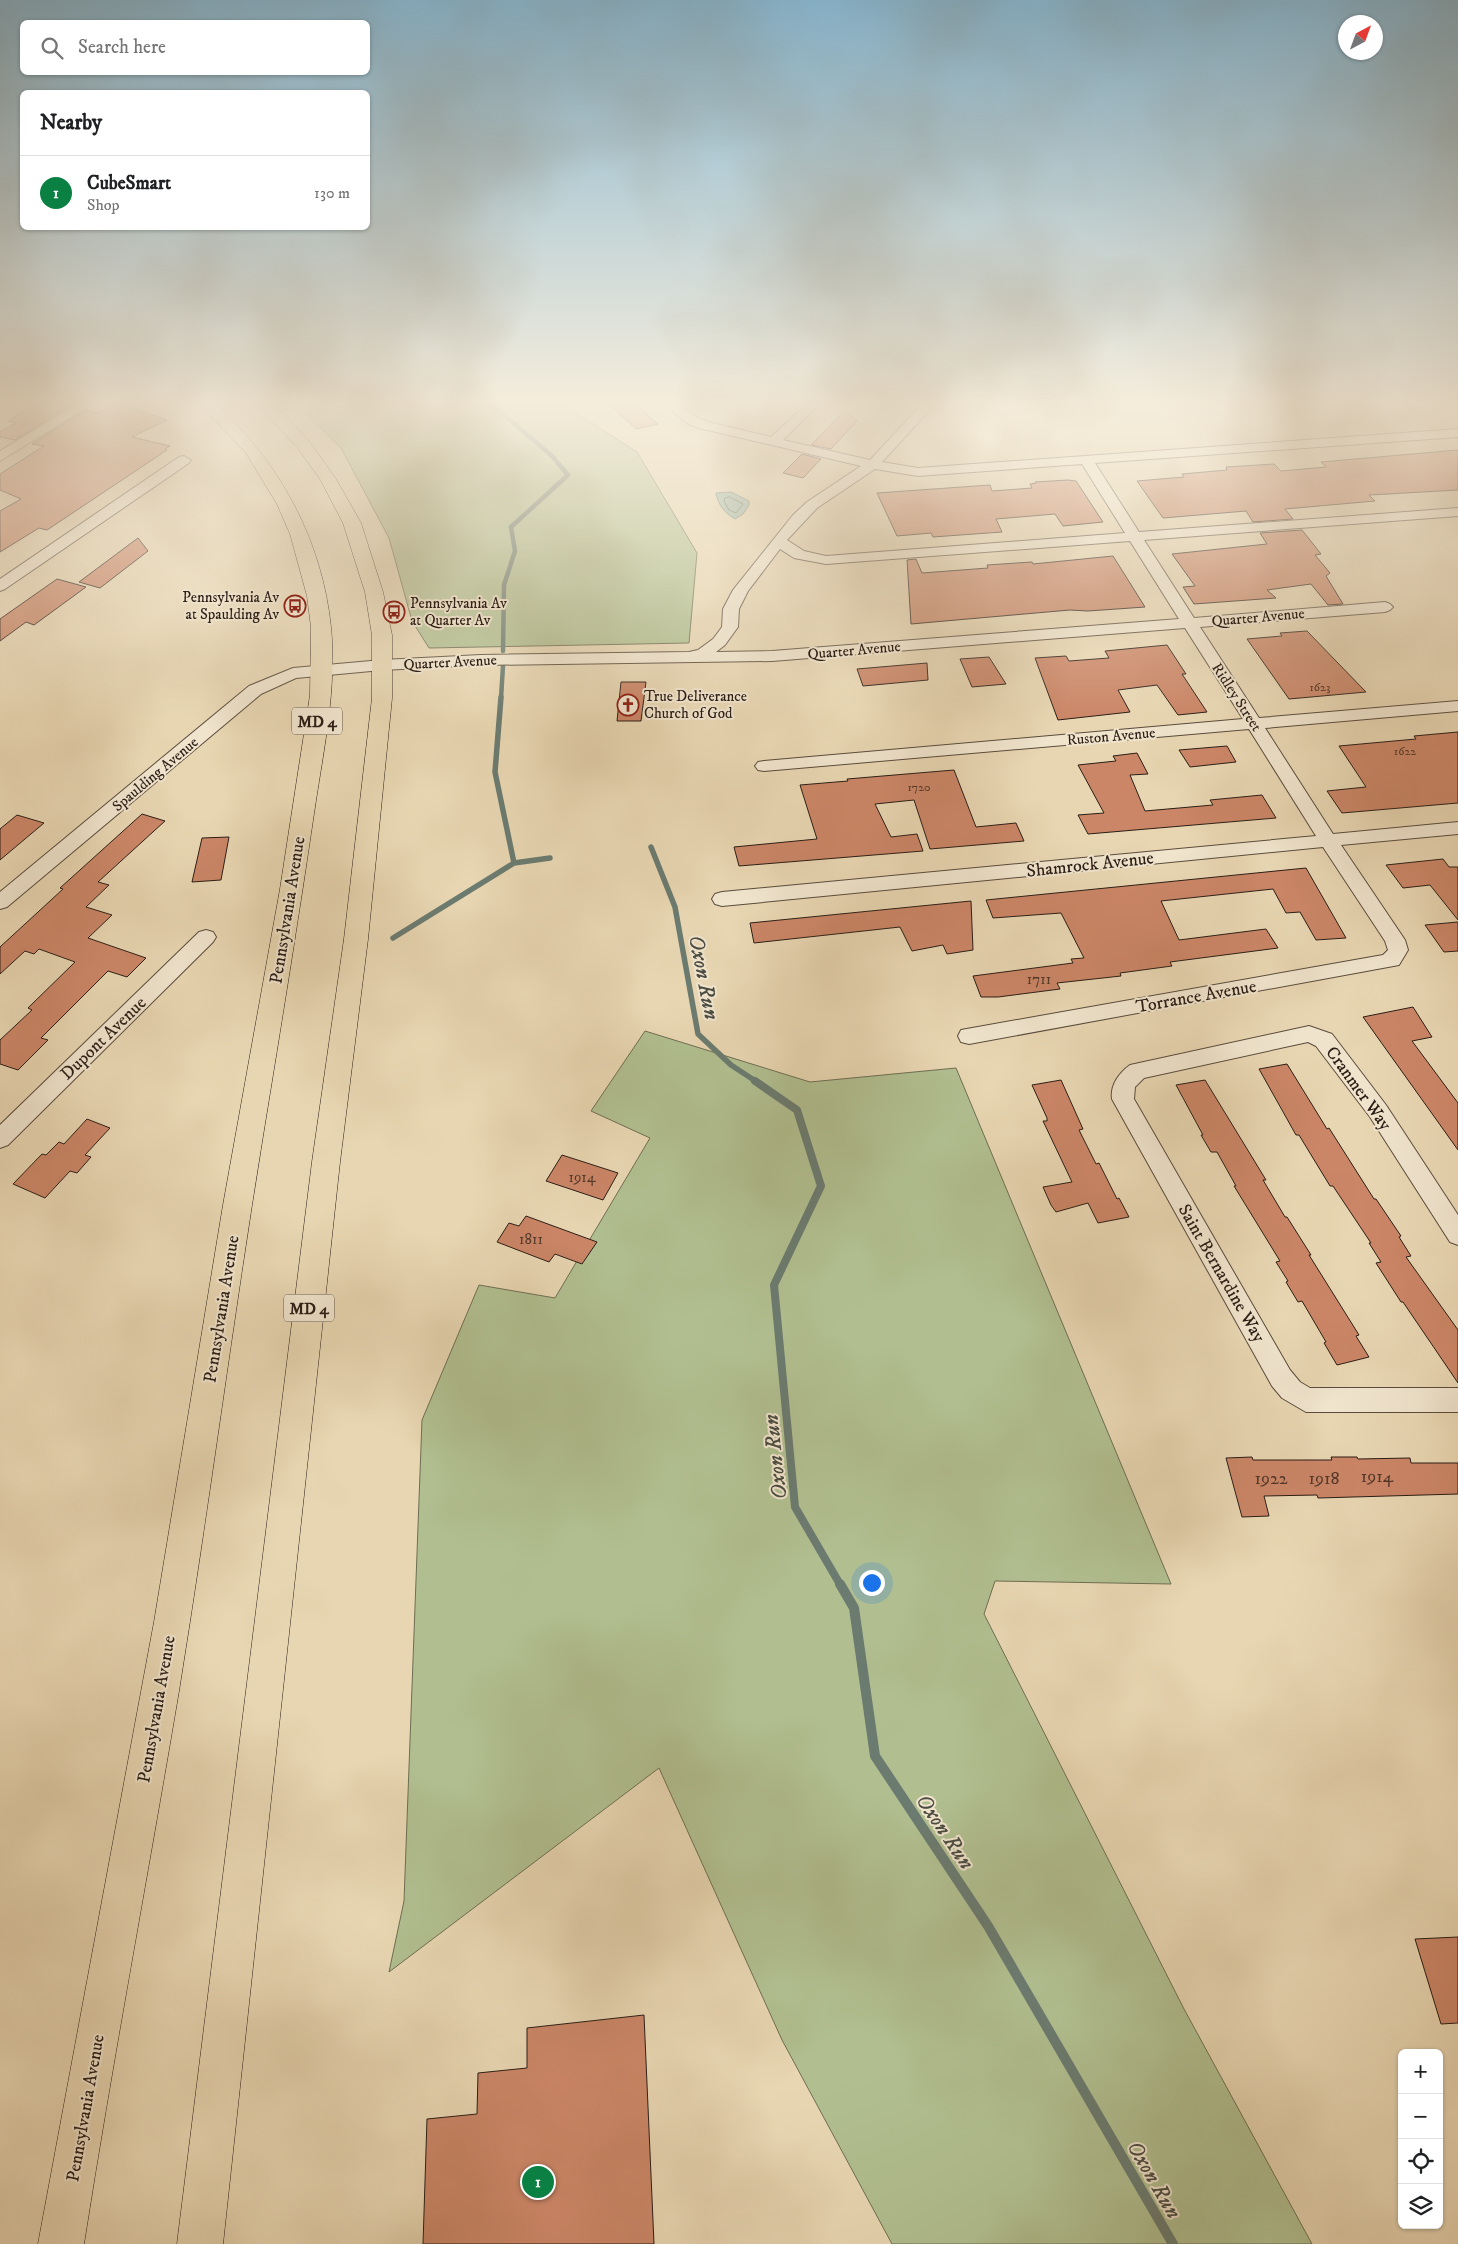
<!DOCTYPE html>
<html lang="en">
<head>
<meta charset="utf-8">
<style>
  body { margin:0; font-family:"IM FELL DW Pica",serif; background:#f6f6f6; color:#202124 }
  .controls { position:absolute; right:15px; bottom:15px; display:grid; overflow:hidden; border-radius:8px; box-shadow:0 1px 4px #0004 }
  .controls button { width:45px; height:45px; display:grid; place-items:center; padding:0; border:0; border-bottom:1px solid #e0e0e0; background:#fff; color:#202124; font:25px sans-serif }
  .compass { position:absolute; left:1338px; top:15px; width:45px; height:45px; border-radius:50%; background:#fff; box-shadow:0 1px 4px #0004; rotate:41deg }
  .you { position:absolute; left:871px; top:1582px; width:18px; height:18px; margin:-12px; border:4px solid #fff; border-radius:50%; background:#1a73e8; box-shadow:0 0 0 8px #1a73e833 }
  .badge { display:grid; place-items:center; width:32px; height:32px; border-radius:50%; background:#0b8043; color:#fff; font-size:16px; font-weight:700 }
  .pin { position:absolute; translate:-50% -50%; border:2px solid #fff; box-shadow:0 1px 5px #0006 }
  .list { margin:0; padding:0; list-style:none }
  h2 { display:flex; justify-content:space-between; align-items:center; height:65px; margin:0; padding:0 20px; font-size:21px }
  h2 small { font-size:16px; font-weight:400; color:#757577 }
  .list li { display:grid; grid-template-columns:32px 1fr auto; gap:15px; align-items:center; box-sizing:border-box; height:75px; padding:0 20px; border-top:1px solid #e0e0e0 }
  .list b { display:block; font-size:19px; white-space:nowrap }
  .list p { margin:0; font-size:16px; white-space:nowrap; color:#757577 }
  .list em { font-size:16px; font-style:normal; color:#757577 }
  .icon { flex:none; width:28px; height:28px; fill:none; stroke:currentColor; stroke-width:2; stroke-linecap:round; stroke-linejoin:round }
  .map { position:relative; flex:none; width:1458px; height:2244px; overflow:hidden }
  .search { position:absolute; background:#fff; box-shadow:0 1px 4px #0004; left:20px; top:20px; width:350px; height:55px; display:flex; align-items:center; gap:12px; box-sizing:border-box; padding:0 18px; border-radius:8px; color:#757577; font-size:19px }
  .panel { position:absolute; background:#fff; box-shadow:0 1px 4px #0004; left:20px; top:90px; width:350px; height:140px; border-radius:8px }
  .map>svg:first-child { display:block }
  .green { fill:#b1bf90; stroke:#6e6e52 }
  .water { fill:#97b9ac; stroke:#6b7b70 }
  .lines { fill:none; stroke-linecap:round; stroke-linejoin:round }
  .shore { stroke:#606b60; stroke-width:1 }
  .stream-far3 { stroke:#6b7b70; stroke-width:4.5 }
  .stream-far2 { stroke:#6b7b70; stroke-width:5.5 }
  .stream-far1 { stroke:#6b7b70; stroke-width:8 }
  .stream { stroke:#6b7b70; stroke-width:10 }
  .building { fill:#cb8667; stroke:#2a1d15 }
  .street-casing { stroke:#5a4b3c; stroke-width:2 }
  .highway-casing { stroke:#2a1d15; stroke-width:1 }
  .street { fill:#f0e4cd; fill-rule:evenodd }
  .highway { fill:#e8d6b2; fill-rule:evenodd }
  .labels { text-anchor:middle; stroke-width:4; stroke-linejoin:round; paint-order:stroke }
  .far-number-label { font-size:12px; fill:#52372a }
  .far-poi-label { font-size:15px; fill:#2a1d15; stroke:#f0e4cd; text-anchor:start }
  .far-street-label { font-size:15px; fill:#2a1d15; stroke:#f0e4cd }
  .number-label { font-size:15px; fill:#52372a }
  .shield { fill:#f0e4cd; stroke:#65594c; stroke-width:1 }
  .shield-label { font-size:16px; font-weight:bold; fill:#2a1d15 }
  .street-label { font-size:18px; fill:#2a1d15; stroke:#f0e4cd }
  .near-number-label { font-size:18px; fill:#52372a }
  .near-water-label { font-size:22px; font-style:italic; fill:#4b4c42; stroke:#f0e4cd }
</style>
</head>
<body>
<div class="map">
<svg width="1458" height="2244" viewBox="0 0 1458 2244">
  <rect width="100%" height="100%" fill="#e8d6b2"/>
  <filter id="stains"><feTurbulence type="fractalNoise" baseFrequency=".004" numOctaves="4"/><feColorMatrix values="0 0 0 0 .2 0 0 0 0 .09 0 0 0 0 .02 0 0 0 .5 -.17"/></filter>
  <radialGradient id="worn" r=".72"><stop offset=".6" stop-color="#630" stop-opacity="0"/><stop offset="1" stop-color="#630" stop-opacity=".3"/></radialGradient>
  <path class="green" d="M296,404H562L637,452L697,553L689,643L429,648L412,621L389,538L341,448Z
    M645,1031L810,1082L956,1068L1171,1584L995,1581L984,1614L1184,2009L1312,2244H892L782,2040L659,1768L389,1972L404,1901L422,1420L479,1285L555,1298L650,1138L591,1111Z"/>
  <path class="water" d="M731,492L749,501V505L743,514L735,519C725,513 718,505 716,493Z"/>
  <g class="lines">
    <path class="shore" d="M730,497L743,504L736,513L729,510L724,501L725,498Z"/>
    <path class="stream-far3" d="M491,404L552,456L568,475L511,527L515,551L504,585L503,651
      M501,698L503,666"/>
    <path class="stream-far2" d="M651,847L675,907L698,1034L731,1065L757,1082
      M514,863L550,858
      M393,938L514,863L495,772L501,697"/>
    <path class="stream-far1" d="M755,1081L797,1110L821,1186L774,1285L795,1507L841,1586"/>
    <path class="stream" d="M840,1584L854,1608L875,1756L988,1926L1173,2244"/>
  </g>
  <path class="building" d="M36,404H58L69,406L15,440L0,437V432L16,423L8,421Z
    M114,404H121L167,420L132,437L170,446L165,449L167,450L47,530L39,528L0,552V511L21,499L0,490V474L44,446L32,444L86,410L98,413Z
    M609,404H636L658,424L636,429Z
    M845,410L857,421L831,449L811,445Z
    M1458,450V490L1369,495L1375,501L1285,509L1293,519L1253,522L1246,511L1163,518L1137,481L1184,477L1182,474L1227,470L1226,467L1274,464L1281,471L1326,467L1321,462Z
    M802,454L821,459L803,478L783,473Z
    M1068,480L1076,481L1103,522L1063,526L1055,514L996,519L1002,532L933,537L931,533L897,536L877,493L990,485L992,491L1032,488L1030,484L1036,483L1035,482Z
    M1302,530L1321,554L1315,555L1330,573L1326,576L1343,604L1328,605L1311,584L1267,590L1276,598L1194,604L1183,587L1195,586L1172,554L1267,544L1260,533Z
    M138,538L148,551L100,588L79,582Z
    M1113,556L1145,607L1088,611L1070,610L911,624L907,560L916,559L922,573L988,568L987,565L1032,562L1033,564Z
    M57,579L86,587L34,625L26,622L0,641V619Z
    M1307,631L1366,692L1289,699L1247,639L1282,636L1280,633Z
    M1167,645L1186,674H1182L1207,712L1178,715L1157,685L1118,690L1130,712L1058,720L1035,658L1066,656L1069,661L1109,658L1105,651Z
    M989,657L1006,684L972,687L960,659Z
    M927,663L928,680L863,686L857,669Z
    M621,682H646L641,721H617Z
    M1458,732V803L1342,813L1327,791L1366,787L1339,746L1416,739L1414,736Z
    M1227,746L1236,762L1190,767L1179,750Z
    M1137,753L1148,774L1130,775L1145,811L1213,805L1210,800L1262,795L1276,818L1088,834L1078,815L1104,813L1078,765L1116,761L1113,756Z
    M954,770L976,827L1016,823L1024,841L930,849L914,800L875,804L891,837L917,834L923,851L739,866L734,847L817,839L800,785L848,781L847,779Z
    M142,814L165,821L98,882L109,885L86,907L112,915L88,938L146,958L127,977L108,971L41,1038L48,1040L18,1070L0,1064V1040L32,1010L28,1008L75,962L39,949L34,954L25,951L0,974V947L63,889L60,888Z
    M17,815L44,823L0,860V829Z
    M229,837L221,880L192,882L202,838Z
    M1443,859L1449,867H1458V920L1430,885L1403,888L1386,865Z
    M1306,868L1346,938L1316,940L1300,912L1286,913L1273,889L1161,901L1179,940L1266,929L1278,948L1170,962L1172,966L1120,973L1121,976L1057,983L1060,989L998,997H981L973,976L1073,963L1071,959L1084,958L1061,913L993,918L986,900Z
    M971,901L973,950L947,954L943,945L912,951L900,927L754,943L750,923Z
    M1458,922V951L1444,952L1425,925Z
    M1413,1007L1432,1037L1412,1041L1458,1103V1150L1363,1017Z
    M1287,1064L1327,1129L1329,1128L1374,1199H1376L1401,1236L1399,1237L1411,1256L1406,1257L1458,1330V1383L1403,1302H1401L1376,1263L1381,1262L1369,1243H1371L1333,1186H1330L1299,1135H1296L1259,1069Z
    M1061,1080L1083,1129L1079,1130L1096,1164L1099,1163L1117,1199L1119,1198L1129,1217L1098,1223L1088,1203L1056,1212L1051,1205L1043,1187L1072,1182L1043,1121H1047V1118L1032,1085Z
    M1205,1080L1266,1180H1263L1285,1217H1287L1311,1255H1309L1359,1335L1356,1336L1369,1357L1337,1365L1324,1343L1326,1342L1302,1301L1298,1302L1286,1282L1288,1281L1276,1262L1280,1261L1234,1186H1236L1217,1152H1211L1201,1135H1203L1176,1085Z
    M87,1119L110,1128L85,1155L91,1157L77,1173L70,1171L45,1198L13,1184L42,1154L46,1155L59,1142L64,1144Z
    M562,1155L618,1173L603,1200L546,1181Z
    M526,1216L597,1242L582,1264L555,1254L549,1262L497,1242L509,1223L519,1226Z
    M1252,1457L1253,1460H1332L1331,1457H1357L1358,1459L1410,1458L1411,1463H1458V1494L1318,1498L1317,1495L1264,1496L1269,1516L1242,1517L1226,1458Z
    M1458,1937V2023L1441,2024L1415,1939Z
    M644,2015L654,2244H423L427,2119L477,2114L478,2073L527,2068V2028Z"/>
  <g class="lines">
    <g class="street-casing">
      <path id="street" d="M77,404H92L0,461V451Z
        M664,404H678L697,417L708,422L771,437L807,404H820L783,440L870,460L922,404H935L882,462L918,468L1458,429V437L1095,463L1139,532L1458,508V516L1144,540L1194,618L1385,602L1390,604L1393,607L1390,610L1385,612L1200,627L1259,718L1458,701V711L1265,728L1333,834L1458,822V834L1341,845L1405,940L1408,950L1399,965L969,1044L961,1042L958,1036L961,1030L1383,955L1388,950L1385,941L1323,847L722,906L715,904L712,899L715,894L722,892L1316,836L1249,729L764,771L758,770L755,766L758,762L764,761L1243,719L1185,628L772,661L481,665L382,670L296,678L261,694L7,907L0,909V892L249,686L293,668L382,660L481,655L689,652L698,650L713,639L722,627L723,609L733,590L793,515L807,502L861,466L699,428L687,423ZM1082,464L1125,533L826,556L804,551L787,540L817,508L875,469L918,476ZM1130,541L1179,619L772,651L716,652L725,645L738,627L739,609L748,591L780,549L794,558L826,564Z
        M184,456L191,460L189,463L5,589L0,591V579L179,457Z
        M206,930L213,932L216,937L213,942L8,1145L0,1148V1125L199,932Z
        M1309,1026L1332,1034L1386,1105L1458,1215V1245L1450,1242L1370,1117L1316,1046L1308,1042L1144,1078L1135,1087L1134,1099L1290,1370L1300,1382L1310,1388H1458V1412H1306L1282,1398L1272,1386L1112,1099C1110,1085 1119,1073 1130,1065Z"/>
    </g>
    <g class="highway-casing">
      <path id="highway" d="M199,404H216C280,463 322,540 331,627C337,687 324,747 315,807C299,916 281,1026 263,1136C233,1320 209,1506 179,1691C148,1875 113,2059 84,2244H38L154,1622L223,1205L280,889L310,695L311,627L307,596L290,534L277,504L246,453Z
        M257,404H274L309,441L336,479L361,523L383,592L392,635V698L368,939L340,1162L223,2244H177L312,1162L344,939L372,698V635L365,592L343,523L320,479L297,447Z"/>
    </g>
    <use href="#street" class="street"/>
    <use href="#highway" class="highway"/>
  </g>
  <linearGradient id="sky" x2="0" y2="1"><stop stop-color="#87b6d0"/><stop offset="0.56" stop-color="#f5eddc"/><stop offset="1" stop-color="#f5eddc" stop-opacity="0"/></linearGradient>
  <rect width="1458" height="718" fill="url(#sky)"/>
  <defs>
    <g id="bus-ring" transform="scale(1.125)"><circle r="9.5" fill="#f0e4cd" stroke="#8f2418" stroke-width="1.5"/><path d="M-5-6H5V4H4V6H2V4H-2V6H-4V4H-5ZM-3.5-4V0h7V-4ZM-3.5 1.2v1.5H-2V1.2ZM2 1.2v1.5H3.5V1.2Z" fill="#8f2418"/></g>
    <g id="church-ring" transform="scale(1.125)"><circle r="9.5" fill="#f0e4cd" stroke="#8f2418" stroke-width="1.5"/><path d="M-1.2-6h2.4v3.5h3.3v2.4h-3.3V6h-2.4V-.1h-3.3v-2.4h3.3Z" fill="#8f2418"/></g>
  </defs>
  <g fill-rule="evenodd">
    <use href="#bus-ring" x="295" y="606"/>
    <use href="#bus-ring" x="394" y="612"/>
    <use href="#church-ring" x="628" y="705"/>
  </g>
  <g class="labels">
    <g class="far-number-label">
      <text x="1320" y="691">1623</text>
      <text x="1405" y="755">1622</text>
      <text x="919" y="791">1720</text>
    </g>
    <g class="far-poi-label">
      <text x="279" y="602" text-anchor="end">Pennsylvania Av<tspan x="279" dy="17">at Spaulding Av</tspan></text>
      <text x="410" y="608">Pennsylvania Av<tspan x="410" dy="17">at Quarter Av</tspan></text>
      <text x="644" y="701">True Deliverance<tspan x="644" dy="17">Church of God</tspan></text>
    </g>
    <g class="far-street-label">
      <text transform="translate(1258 617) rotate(-5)" y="5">Quarter Avenue</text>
      <text transform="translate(854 650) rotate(-5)" y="5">Quarter Avenue</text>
      <text transform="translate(450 662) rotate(-3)" y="5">Quarter Avenue</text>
      <text transform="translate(1237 697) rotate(57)" y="5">Ridley Street</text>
      <text transform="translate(1111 736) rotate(-5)" y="5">Ruston Avenue</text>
      <text transform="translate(155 774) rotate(-40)" y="5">Spaulding Avenue</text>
    </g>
    <g class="number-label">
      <text x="1039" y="984">1711</text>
      <text x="582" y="1182">1914</text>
      <text x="531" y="1244">1811</text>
    </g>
    <g class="shield">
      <rect x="292" y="707.5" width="50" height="27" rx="4"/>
      <rect x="284" y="1294.5" width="50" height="27" rx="4"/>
    </g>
    <g class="shield-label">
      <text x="317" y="727">MD 4</text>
      <text x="309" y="1314">MD 4</text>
    </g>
    <g class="street-label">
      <text transform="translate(1090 864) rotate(-6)" y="6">Shamrock Avenue</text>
      <text transform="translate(287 910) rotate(-81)" y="6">Pennsylvania Avenue</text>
      <text transform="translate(1196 996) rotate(-10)" y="6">Torrance Avenue</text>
      <text transform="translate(103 1038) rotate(-44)" y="6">Dupont Avenue</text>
      <text transform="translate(1359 1088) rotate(54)" y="6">Cranmer Way</text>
      <text transform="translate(1222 1273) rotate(60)" y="6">Saint Bernardine Way</text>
      <text transform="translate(221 1309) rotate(-81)" y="6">Pennsylvania Avenue</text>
      <text transform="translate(156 1709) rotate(-80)" y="6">Pennsylvania Avenue</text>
      <text transform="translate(85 2108) rotate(-80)" y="6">Pennsylvania Avenue</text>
    </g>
    <g class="near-number-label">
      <text x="1377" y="1482">1914</text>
      <text x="1271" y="1484">1922</text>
      <text x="1324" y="1484">1918</text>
    </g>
    <g class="near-water-label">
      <text transform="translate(705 977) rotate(79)" y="8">Oxon Run</text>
      <text transform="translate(774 1457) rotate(-96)" y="8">Oxon Run</text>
      <text transform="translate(946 1831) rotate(56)" y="8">Oxon Run</text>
      <text transform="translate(1155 2179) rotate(60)" y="8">Oxon Run</text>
    </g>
  </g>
  <rect width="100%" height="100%" filter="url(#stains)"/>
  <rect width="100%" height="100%" fill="url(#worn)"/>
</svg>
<div class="controls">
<button>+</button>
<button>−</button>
<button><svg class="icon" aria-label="locate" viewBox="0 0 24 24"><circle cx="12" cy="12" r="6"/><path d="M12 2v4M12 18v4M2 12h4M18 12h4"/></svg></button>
<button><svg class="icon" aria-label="layers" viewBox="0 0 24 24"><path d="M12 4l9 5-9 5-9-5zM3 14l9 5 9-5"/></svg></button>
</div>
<svg class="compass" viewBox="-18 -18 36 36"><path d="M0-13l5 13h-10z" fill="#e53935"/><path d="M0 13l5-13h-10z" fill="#757577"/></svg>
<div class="you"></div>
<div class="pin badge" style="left:538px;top:2182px">1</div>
<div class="search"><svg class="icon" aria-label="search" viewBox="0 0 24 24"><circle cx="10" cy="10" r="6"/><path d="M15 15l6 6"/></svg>Search here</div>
<section class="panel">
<h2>Nearby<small></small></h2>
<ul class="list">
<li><span class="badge">1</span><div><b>CubeSmart</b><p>Shop</p></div><em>130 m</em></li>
</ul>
</section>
</div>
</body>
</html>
